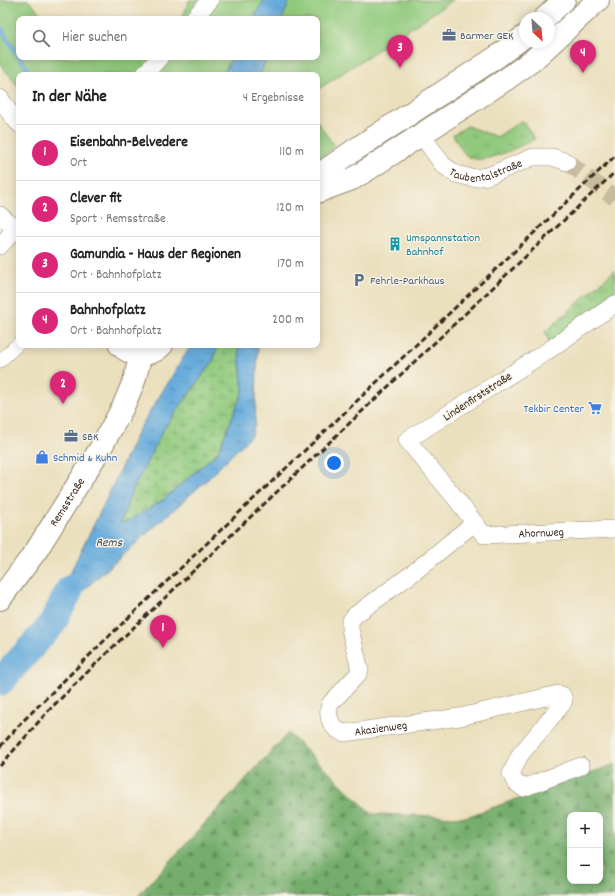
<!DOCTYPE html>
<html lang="de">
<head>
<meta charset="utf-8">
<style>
  body { margin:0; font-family:Dekko,sans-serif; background:#f2f2f2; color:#222 }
  .controls { position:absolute; right:12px; bottom:12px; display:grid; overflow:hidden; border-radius:8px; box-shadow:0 2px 10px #0003 }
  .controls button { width:36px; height:36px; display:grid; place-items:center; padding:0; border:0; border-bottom:1px solid #e0e0e0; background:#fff; color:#222; font:20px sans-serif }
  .compass { position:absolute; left:519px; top:12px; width:36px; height:36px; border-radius:50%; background:#fff; box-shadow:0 2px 10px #0003; rotate:154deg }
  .you { position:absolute; left:334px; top:463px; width:14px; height:14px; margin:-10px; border:3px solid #fff; border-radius:50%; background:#1a73e8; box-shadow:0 0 0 6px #1a73e833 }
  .badge { display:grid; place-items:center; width:26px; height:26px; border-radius:50%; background:#db2777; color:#fff; font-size:13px; font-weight:700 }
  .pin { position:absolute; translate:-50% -33px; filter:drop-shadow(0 1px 2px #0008) }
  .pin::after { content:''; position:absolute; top:21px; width:14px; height:12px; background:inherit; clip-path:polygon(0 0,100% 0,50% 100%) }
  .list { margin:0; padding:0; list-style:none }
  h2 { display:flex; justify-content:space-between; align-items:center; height:52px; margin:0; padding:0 16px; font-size:17px }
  h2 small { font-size:13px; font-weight:400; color:#767676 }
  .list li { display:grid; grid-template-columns:26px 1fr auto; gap:12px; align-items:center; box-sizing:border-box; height:56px; padding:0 16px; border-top:1px solid #e0e0e0 }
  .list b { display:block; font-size:15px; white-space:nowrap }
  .list p { margin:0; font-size:13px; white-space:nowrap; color:#767676 }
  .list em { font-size:13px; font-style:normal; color:#767676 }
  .icon { flex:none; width:22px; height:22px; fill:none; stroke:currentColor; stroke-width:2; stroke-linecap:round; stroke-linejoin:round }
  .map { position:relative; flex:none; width:615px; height:896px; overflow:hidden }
  .search { position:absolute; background:#fff; box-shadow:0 2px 10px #0003; left:16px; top:16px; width:304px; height:44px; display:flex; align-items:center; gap:10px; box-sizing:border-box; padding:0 14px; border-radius:8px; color:#767676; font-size:15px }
  .panel { position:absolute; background:#fff; box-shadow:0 2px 10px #0003; left:16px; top:72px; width:304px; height:276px; border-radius:8px }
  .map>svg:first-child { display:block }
  .grass { fill:url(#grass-tufts); stroke:#667a4e }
  .forest { fill:url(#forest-firs); stroke:#586c45; fill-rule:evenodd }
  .wetland { fill:url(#wetland-marsh); stroke:#667a4e }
  .park { fill:#91ca7d; stroke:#667a4e }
  .water { fill:url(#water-ripples); stroke:#506a7d }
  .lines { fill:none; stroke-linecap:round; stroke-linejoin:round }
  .stream { stroke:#66abdc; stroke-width:4.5 }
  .river { stroke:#66abdc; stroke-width:28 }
  .minor-tunnel { stroke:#c8bc9e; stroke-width:17; stroke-dasharray:17 8; stroke-linecap:butt }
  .pedestrian-casing { stroke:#93856e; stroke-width:14 }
  .minor-casing { stroke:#93856e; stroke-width:18 }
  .secondary-casing { stroke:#93856e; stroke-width:24 }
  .pedestrian { stroke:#fff; stroke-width:13 }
  .minor { stroke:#fff; stroke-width:17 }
  .secondary { stroke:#fff; stroke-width:22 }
  .rail { stroke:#3b2a1e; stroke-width:3; stroke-dasharray:6 3; stroke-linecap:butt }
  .labels { text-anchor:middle; stroke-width:3; stroke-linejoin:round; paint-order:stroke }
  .service-label { font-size:12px; fill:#4e5e75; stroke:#f7f3e8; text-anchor:start }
  .street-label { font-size:12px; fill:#3b2a1e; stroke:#f7f3e8 }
  .culture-label { font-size:12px; fill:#0d838f; stroke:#f7f3e8; text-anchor:start }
  .shop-label { font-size:12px; fill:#366cbe; stroke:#f7f3e8; text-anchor:end }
  .water-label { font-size:13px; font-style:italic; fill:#4a5760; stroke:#f7f3e8 }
</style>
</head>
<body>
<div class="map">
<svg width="615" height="896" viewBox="0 0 615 896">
  <defs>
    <pattern id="grass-tufts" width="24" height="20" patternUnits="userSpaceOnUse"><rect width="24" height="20" fill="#91ca7d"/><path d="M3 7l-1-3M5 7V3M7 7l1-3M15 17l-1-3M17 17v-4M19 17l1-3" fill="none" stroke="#78a466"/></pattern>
    <pattern id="forest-firs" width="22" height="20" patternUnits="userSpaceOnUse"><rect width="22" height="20" fill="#74ae6c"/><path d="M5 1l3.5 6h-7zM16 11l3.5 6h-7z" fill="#608e58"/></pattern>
    <pattern id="wetland-marsh" width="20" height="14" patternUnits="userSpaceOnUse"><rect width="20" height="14" fill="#91ca7d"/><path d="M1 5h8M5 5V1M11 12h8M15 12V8" fill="none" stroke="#78a466"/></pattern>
    <pattern id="water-ripples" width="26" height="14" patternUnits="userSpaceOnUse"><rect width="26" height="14" fill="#66abdc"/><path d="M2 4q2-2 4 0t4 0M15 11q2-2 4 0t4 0" fill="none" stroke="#558bb2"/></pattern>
  </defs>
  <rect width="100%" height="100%" fill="#f7f3e8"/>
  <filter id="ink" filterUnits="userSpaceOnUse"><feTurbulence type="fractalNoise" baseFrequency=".025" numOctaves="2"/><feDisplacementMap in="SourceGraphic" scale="8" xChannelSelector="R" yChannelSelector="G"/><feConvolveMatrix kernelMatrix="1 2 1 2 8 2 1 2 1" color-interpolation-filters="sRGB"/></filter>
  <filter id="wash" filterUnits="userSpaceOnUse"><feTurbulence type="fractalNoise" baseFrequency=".012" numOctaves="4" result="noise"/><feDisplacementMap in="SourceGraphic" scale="16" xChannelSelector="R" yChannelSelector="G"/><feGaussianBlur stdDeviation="0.9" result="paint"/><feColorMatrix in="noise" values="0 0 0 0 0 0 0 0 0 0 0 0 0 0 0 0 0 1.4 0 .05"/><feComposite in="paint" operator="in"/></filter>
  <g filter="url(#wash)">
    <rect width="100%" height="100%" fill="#ebe0be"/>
    <path class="grass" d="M531,42H540L367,162L363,154Z
      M522,120L535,139C519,146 483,167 467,156C461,151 457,142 453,135L467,126L497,137Z
      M615,270V295L550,344L545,332Z"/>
    <path class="forest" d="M288,733L372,814L466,817L615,764V896H138ZM570,815H600V881H570Z"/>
    <path class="wetland" d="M218,345H238L243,391L218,452L163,500L127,522L121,523L130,496L163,430L213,361Z"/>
    <path class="park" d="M0,0H28L46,19H19V57H133L148,59L150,57H232L223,75H19V87L0,64Z
      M189,0H264L253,19H182Z
      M290,0H453L317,90V75H260L267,57H317V19H282Z
      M317,121L335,147L317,159Z"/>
    <path class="water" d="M264,0H290L282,19H253Z
      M232,57H267L260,75H223Z
      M191,345H218L213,361L163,430L130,496L121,523L127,522L163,500L218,452L243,391L238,345H258L255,425L251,436L209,478L75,598L52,624L64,585L103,506L138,431Z"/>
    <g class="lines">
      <path class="stream" d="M0,27L19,57
        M19,57L32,75"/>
      <path class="river" d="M0,682L52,624L70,589"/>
    </g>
  </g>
  <g filter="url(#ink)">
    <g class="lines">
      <path class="minor-tunnel" d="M567,162L615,198"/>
      <g class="pedestrian-casing">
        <path id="pedestrian" d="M0,361L19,343"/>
      </g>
      <g class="minor-casing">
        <g id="minor">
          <path d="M193,19L210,0"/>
          <path d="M144,75L160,57"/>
          <path d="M0,98L12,116L19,124"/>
          <path id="s1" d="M421,134L443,165L456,174L472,178L488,176L533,157H552L567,162"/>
          <path d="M0,215L19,232"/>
          <path d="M0,246L19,225"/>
          <path id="s2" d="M615,304L546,352L407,440L457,500L484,535L615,529"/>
          <path id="s3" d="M474,523L413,573L354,616L350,622V629L360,670L358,674L330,704C326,717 331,729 344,733L460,717L558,694L562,695L564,700L563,703L520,755L511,774L515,782L523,788L581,766"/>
        </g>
      </g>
      <g class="secondary-casing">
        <g id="secondary">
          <path d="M545,18L564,0"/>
          <path d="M317,176L353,151L498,56L525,36"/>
          <path d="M317,192L352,179L367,170L508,78L533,60L598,0"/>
          <path d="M120,345C131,357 151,357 162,345"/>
          <path id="s4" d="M0,599L36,551L100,449L123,407L134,381L141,354"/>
        </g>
      </g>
      <use href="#pedestrian" class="pedestrian"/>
      <use href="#minor" class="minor"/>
      <use href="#secondary" class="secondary"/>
      <path class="rail" d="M0,747L22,722L106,639L615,156
        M0,766L49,710L114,646L615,172"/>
    </g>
  </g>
  <defs>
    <g id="office-bare" transform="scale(1.08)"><path d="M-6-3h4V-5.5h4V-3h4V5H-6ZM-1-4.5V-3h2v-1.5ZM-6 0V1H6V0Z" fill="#5c6f8a" stroke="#f7f3e8" stroke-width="2.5" paint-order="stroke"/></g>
    <g id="building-bare" transform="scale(1.08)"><path d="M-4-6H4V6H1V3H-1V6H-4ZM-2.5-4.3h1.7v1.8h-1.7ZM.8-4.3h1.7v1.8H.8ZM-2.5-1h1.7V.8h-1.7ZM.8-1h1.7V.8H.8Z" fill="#0f9aa8" stroke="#f7f3e8" stroke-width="2.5" paint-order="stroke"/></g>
    <g id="parking-bare" transform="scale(1.08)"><path d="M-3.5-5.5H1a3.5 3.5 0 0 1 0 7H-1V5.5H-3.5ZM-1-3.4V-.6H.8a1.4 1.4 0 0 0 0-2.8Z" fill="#5c6f8a" stroke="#f7f3e8" stroke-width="2.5" paint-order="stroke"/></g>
    <g id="supermarket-bare" transform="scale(1.08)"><path d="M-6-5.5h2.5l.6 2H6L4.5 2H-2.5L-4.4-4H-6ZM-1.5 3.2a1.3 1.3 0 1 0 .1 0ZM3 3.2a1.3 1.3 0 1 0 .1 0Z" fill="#3f7fe0" stroke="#f7f3e8" stroke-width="2.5" paint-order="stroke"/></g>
    <g id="shop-bare" transform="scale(1.08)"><path d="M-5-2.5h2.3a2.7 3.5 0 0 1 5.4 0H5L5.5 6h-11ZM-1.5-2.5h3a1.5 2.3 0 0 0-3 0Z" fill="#3f7fe0" stroke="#f7f3e8" stroke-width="2.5" paint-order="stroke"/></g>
  </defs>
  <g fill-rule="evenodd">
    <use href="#office-bare" x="449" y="35"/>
    <use href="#building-bare" x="395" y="244"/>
    <use href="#parking-bare" x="359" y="280"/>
    <use href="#supermarket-bare" x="595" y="408"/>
    <use href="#office-bare" x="71" y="436"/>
    <use href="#shop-bare" x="42" y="457"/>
  </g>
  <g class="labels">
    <g class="service-label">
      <text x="460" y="39">Barmer GEK</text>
      <text x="370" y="284">Fehrle-Parkhaus</text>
      <text x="82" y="440">SBK</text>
    </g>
    <g class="street-label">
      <text dy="4" stroke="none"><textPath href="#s1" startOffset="85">Taubentalstraße</textPath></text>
      <text transform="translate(477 396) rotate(-33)" y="4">Lindenfirststraße</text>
      <text dy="4" stroke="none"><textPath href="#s4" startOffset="118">Remsstraße</textPath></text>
      <text dy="4" stroke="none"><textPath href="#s2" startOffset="428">Ahornweg</textPath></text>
      <text dy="4" stroke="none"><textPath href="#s3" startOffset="327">Akazienweg</textPath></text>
    </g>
    <g class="culture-label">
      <text x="406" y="241">Umspannstation<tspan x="406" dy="14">Bahnhof</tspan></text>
    </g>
    <g class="shop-label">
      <text x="584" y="412">Tekbir Center</text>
      <text x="53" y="461" text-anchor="start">Schmid &amp; Kuhn</text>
    </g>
    <g class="water-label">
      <text x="109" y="546">Rems</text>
    </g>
  </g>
</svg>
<div class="controls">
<button>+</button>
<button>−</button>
</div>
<svg class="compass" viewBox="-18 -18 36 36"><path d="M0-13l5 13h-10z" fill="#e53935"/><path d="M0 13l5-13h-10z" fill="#767676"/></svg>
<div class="you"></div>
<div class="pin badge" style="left:163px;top:648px">1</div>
<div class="pin badge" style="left:63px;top:404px">2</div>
<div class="pin badge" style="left:400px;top:68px">3</div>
<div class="pin badge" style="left:583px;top:73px">4</div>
<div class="search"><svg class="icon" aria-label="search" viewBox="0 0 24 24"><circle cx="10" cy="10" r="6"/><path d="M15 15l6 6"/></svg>Hier suchen</div>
<section class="panel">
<h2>In der Nähe<small>4 Ergebnisse</small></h2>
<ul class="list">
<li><span class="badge">1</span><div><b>Eisenbahn-Belvedere</b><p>Ort</p></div><em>110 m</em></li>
<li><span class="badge">2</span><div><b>Clever fit</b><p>Sport · Remsstraße</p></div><em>120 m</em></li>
<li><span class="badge">3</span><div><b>Gamundia - Haus der Regionen</b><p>Ort · Bahnhofplatz</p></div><em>170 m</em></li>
<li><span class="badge">4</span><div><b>Bahnhofplatz</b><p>Ort · Bahnhofplatz</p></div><em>200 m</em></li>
</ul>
</section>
</div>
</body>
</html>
